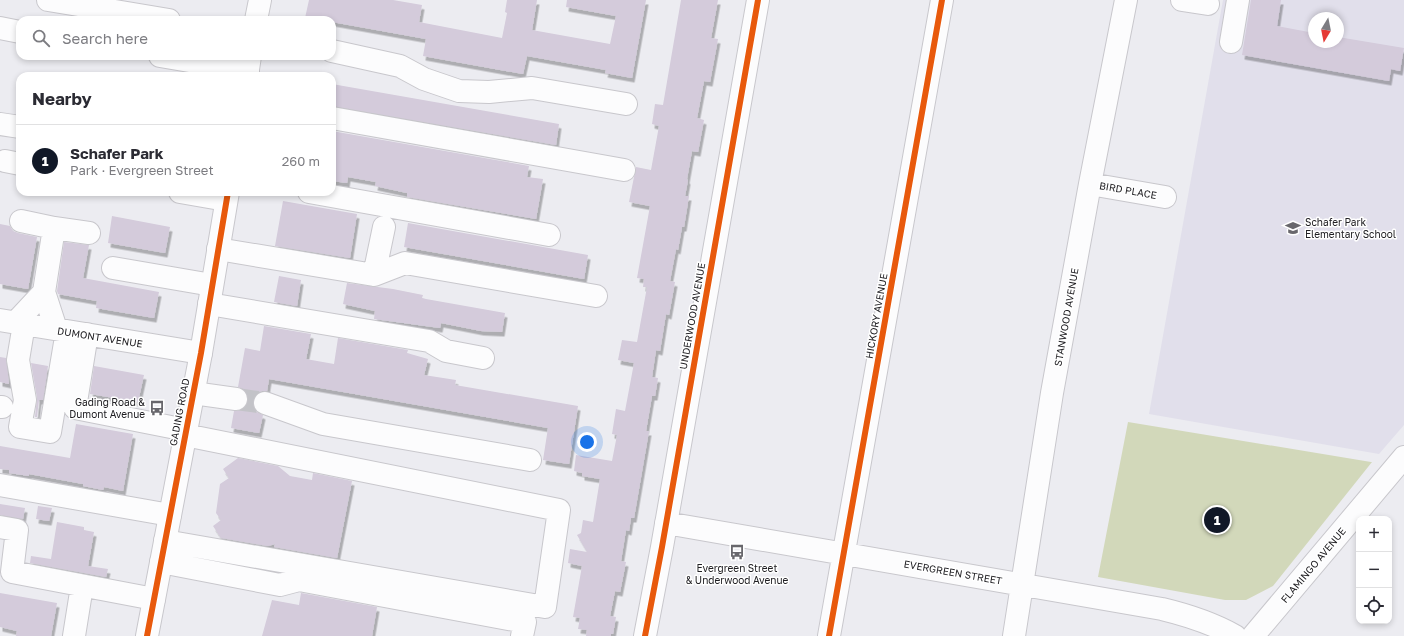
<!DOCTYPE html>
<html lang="en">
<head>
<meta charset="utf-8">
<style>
  body { margin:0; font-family:"Golos Text",sans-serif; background:#f2f2f3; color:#2b2b33 }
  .controls { position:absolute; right:12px; bottom:12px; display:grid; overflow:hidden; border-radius:8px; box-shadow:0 2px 6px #0003 }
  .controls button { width:36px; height:36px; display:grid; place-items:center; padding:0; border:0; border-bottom:1px solid #e1e1e2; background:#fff; color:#2b2b33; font:20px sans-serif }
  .compass { position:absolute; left:1308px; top:12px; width:36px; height:36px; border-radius:50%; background:#fff; box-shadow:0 2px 6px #0003; rotate:190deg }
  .you { position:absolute; left:587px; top:442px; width:14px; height:14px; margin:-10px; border:3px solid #fff; border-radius:50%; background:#1a73e8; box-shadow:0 0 0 6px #1a73e833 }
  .badge { display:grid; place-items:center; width:26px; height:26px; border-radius:50%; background:#111827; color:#fff; font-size:13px; font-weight:700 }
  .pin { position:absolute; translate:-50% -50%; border:2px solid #fff; box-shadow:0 1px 4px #0006 }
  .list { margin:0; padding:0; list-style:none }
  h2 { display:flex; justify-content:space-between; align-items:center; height:52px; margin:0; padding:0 16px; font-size:17px }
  h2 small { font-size:13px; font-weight:400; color:#7c7c81 }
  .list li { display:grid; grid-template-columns:26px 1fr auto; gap:12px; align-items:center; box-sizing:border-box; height:72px; padding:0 16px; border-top:1px solid #e1e1e2 }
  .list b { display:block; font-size:15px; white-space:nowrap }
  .list p { margin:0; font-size:13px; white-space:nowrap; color:#7c7c81 }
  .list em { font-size:13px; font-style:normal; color:#7c7c81 }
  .icon { flex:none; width:22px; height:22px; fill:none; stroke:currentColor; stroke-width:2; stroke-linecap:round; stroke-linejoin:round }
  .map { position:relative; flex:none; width:1404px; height:636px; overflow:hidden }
  .search { position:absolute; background:#fff; box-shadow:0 2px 6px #0003; left:16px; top:16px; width:320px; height:44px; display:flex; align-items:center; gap:10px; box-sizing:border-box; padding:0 14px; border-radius:12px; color:#7c7c81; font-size:15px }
  .panel { position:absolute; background:#fff; box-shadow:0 2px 6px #0003; left:16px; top:72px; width:320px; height:124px; border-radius:12px }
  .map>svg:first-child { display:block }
  .built { fill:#e1dfeb; fill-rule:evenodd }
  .green { fill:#d2d8ba }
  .building { fill:#d4cbdb; filter:url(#shadow) }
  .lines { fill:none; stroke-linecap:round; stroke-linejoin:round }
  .minor-tunnel { stroke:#c3c3c8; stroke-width:22; stroke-dasharray:22 11; stroke-linecap:butt }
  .minor-casing { stroke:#c8c7cc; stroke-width:24 }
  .major-casing { stroke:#c8c7cc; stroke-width:24 }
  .minor { stroke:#fcfcfd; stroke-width:22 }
  .major { stroke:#fcfcfd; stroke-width:22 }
  .cycleway-casing { stroke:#fff; stroke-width:8 }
  .cycleway { stroke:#e8590c; stroke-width:6 }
  .labels { text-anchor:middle; stroke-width:3; stroke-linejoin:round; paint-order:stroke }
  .street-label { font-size:10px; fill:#212024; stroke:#fff }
  .poi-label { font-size:10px; fill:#212024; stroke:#fff; text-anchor:start }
</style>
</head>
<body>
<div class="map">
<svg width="1404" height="636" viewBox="0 0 1404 636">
  <defs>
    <filter id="shadow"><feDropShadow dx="2.5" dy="4.5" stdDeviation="0" flood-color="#0004"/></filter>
  </defs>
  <rect width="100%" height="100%" fill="#ececf1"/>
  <path class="built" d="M1223,0H1404V425L1379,454L1149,414ZM1314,18H1338V42H1314Z"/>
  <path class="green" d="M1128,422L1371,462H1372L1273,586L1246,600H1225L1098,577Z"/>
  <path class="building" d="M309,0H393L422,5L419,22L502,38L507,13L505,12L507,0H537L532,30L610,44L616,16L566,7L567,0H646L632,78L605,73L606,70L527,56L523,74L423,56L426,39L332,22V20H319L305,18Z
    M681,0H718L711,38L718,39L710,82L704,81L697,118L704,120L698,152L692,151L687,179L688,180L685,196H689L684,227H682L678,250L676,249L670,281L675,282L669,315L666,314L660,351L656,350L652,377L658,378L655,396H652L646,431H649L634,518H631L629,531L626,530L621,561L626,562L620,592L615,591L610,616L616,617L613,634H611V636H586L587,630L578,629L580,618L573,617L582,566L568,563L570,549L587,552L577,535L581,533L583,520L593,522L600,479L582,476V473L574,471L576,455L612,461L617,435L612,434L616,409L625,411L634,363L618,360L622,340L637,342L647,287H643L644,279L637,278L650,206L629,202L636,167L651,170L659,126L652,124L655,104L663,105Z
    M1251,0H1281L1277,26L1314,33V42H1338V37L1404,48L1400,71L1391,69L1389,81L1242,55Z
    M332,84L559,124L556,145L332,106Z
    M332,131L529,166L527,177L543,179L536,219L407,197V193L375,186L376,182L348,177L347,183L332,181V169L336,142L332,141Z
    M283,201L357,214L350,258L275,246Z
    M112,216L170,227L165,253L108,243Z
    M408,223L588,255L584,279L404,247Z
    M0,224L10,226L13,231L18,233L37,237L28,289L0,284Z
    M64,242L89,245L83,278L159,292L154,318L96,308L97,301L58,294L57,291Z
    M279,276L301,280L297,306L274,302Z
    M347,283L393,289L423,295L422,298L426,299L505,313L502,332L481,331L441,323L440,328L374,319L375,311L343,304Z
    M264,326L311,334L306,359L334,364L338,338L408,350L407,353L428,359L424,375L456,380L455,385L578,406L569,464L543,460L548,428L269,379L267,391H262L257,393L253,399V406L255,411L263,415L259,433L231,428L234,411L241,410L246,406L248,401L247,394L243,389L238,387L245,348L260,351Z
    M0,357L6,358L9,384L0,382Z
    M31,363L48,366L43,400H39L37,417H35L37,398Z
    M94,366L144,375L138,402L90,394Z
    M76,424L133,434L123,491L104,487L103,490L83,486V484L29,474V476L9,473V470L0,469V446L70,458Z
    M238,458L278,466L290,476L312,480L313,473L352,481L337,558L274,547L275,544L268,546L221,538L213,526L221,520L216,513L220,484L229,478L223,469Z
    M0,504L25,508L23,519L0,515Z
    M38,506L52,508L49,521L36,519Z
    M57,522L84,527V530L94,532L88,566L108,569L106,577L30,563L31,556L51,559Z
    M0,593L57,603L51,636H16L17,631L0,627Z
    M301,593L377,607L372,636H262L272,600L299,605Z"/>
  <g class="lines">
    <path class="minor-tunnel" d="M236,399L265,403"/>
    <g class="minor-casing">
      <path id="minor" d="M48,0L169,20
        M1182,0L1208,4
        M0,28L20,32
        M1231,42L1238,0
        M332,51L400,66L424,79L459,91L489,92L532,88L626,104
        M160,56L248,71
        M332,118L624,170
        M0,124L20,127
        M5,161L20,164
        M1090,184L1165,197
        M180,192L226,200
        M309,192L549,235
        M21,221L54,228L44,292L56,329
        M54,228L89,233
        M218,249L374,275L405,263L596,296
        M113,268L212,285
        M374,275L384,227
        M209,304L429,341L446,351L483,358
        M0,320L201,353
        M16,322L44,292
        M24,324L18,360L25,400L20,427L50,432L67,331
        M87,334L75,408L186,430
        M193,393L236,399
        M265,403L323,424L530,460
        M0,407H2
        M0,485L170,515
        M666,523L1162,609C1187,615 1212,623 1235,636
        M0,527L17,530L12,572L154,599
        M165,541L545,607L559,510L185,435
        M161,562L280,585L299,580L525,622L522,636
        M74,636L82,586
        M645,636L662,547L758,0
        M829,636L942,0
        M1014,636L1052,393L1090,184L1126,0
        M1253,636L1404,457"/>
    </g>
    <g class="major-casing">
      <path id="major" d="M256,20L260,0
        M247,76L250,56
        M147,636L201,353L228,192"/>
    </g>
    <use href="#minor" class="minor"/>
    <use href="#major" class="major"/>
    <g class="cycleway-casing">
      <path id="cycleway" d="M147,636L201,353L228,192
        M645,636L662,547L758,0
        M829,636L942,0"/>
    </g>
    <use href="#cycleway" class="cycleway"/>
  </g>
  <defs>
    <g id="school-bare" transform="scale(1.2)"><path d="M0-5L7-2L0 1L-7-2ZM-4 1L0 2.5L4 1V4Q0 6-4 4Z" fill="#68676c" stroke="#fff" stroke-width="2.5" paint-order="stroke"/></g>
    <g id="bus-bare" transform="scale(1.2)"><path d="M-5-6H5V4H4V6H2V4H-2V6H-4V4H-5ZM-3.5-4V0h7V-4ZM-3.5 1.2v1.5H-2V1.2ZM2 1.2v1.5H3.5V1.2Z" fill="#68676c" stroke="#fff" stroke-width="2.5" paint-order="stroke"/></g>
  </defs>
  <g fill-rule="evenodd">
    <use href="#school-bare" x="1293" y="228"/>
    <use href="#bus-bare" x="157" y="408"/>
    <use href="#bus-bare" x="737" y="552"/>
  </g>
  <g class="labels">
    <g class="street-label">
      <text transform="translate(1128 190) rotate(10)" y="4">BIRD PLACE</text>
      <text transform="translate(692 316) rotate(-80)" y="4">UNDERWOOD AVENUE</text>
      <text transform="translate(876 316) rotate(-80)" y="4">HICKORY AVENUE</text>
      <text transform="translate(1066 317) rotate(-80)" y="4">STANWOOD AVENUE</text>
      <text transform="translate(100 337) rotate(9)" y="4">DUMONT AVENUE</text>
      <text transform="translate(179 412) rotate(-79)" y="4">GADING ROAD</text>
      <text transform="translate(1313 565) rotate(-50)" y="4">FLAMINGO AVENUE</text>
      <text transform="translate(953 572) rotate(10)" y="4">EVERGREEN STREET</text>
    </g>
    <g class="poi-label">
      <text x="1305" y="226">Schafer Park<tspan x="1305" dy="12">Elementary School</tspan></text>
      <text x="145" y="406" text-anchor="end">Gading Road &amp;<tspan x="145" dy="12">Dumont Avenue</tspan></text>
      <text x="737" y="572" text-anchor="middle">Evergreen Street<tspan x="737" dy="12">&amp; Underwood Avenue</tspan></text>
    </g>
  </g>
</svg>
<div class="controls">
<button>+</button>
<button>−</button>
<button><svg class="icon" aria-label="locate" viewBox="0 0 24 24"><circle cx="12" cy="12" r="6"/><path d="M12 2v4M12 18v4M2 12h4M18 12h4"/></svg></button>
</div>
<svg class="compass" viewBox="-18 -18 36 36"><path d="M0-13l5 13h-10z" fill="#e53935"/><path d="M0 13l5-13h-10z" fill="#7c7c81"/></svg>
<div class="you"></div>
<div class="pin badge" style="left:1217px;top:520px">1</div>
<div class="search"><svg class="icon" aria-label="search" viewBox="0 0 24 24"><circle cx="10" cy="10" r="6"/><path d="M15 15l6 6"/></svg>Search here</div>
<section class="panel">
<h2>Nearby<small></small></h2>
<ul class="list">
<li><span class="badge">1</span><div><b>Schafer Park</b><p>Park · Evergreen Street</p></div><em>260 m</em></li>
</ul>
</section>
</div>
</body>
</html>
